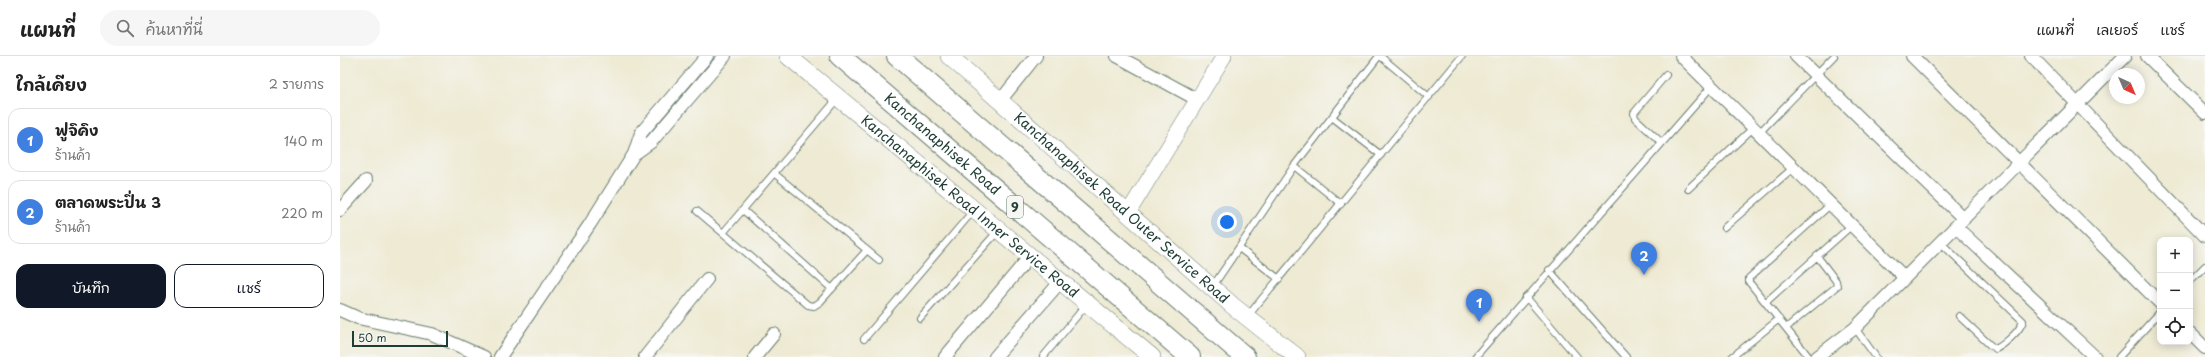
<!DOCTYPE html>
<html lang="th">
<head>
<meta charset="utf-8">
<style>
  body { margin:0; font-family:"Playpen Sans","Playpen Sans Thai",sans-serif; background:#f6f6f6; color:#222 }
  .controls { position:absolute; right:12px; bottom:12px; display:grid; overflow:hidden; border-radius:8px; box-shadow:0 2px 10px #0003 }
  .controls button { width:36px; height:36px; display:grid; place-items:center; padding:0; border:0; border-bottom:1px solid #e0e0e0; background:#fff; color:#222; font:20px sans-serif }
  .compass { position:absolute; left:1769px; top:12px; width:36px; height:36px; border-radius:50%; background:#fff; box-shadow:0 2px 10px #0003; rotate:136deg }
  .scale { position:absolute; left:12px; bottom:10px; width:96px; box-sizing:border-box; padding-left:4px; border:2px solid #1f3d34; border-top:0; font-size:11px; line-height:14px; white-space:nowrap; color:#1f3d34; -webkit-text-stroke:3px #f6f6f2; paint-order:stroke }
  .you { position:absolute; left:887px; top:166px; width:14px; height:14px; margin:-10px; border:3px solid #fff; border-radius:50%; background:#1a73e8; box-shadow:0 0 0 6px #1a73e833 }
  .badge { display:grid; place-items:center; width:26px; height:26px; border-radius:50%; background:#111827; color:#fff; font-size:13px; font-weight:700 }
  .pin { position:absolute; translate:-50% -33px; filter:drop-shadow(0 1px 2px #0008) }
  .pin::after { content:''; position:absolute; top:21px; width:14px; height:12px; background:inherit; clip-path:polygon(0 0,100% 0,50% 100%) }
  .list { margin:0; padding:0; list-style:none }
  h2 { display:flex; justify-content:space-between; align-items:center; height:52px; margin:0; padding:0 16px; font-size:17px }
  h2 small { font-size:13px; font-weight:400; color:#767676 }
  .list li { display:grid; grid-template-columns:26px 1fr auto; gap:12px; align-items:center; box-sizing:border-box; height:64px; margin:0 8px 8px; padding:0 8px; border:1px solid #e0e0e0; border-radius:12px }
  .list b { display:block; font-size:15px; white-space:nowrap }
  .list p { margin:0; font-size:13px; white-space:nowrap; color:#767676 }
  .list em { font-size:13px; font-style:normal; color:#767676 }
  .actions { display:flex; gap:8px; padding:12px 16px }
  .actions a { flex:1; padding:9px 0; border:1px solid #111827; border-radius:12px; text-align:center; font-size:14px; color:#111827 }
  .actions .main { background:#111827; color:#fff }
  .icon { flex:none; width:22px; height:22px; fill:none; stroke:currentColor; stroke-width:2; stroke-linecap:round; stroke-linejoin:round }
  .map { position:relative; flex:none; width:1865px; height:301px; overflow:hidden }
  header { display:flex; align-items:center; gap:24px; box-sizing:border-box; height:56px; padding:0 20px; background:#fff; border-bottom:1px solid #e0e0e0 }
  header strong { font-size:19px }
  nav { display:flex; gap:22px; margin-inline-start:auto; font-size:14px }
  .search { width:280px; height:36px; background:#f6f6f6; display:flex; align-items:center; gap:10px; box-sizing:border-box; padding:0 14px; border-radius:22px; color:#767676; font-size:15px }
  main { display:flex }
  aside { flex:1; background:#fff }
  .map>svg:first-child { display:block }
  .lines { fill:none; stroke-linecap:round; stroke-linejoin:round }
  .service-casing { stroke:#677a6c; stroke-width:8 }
  .minor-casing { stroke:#677a6c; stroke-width:14 }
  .tertiary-casing { stroke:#677a6c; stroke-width:16 }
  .secondary-casing { stroke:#677a6c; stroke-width:18 }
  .trunk-casing { stroke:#677a6c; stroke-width:22 }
  .service { stroke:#fff; stroke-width:6 }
  .minor { stroke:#fff; stroke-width:12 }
  .tertiary { stroke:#fff; stroke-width:15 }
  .secondary { stroke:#fff; stroke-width:17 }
  .trunk { stroke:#fff; stroke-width:20 }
  .labels { text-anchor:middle; stroke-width:3; stroke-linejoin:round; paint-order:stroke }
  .shield { fill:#f6f6f2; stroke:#60746d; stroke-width:1 }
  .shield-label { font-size:13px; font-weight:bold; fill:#1f3d34 }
  .street-label { font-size:14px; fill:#1f3d34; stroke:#f6f6f2 }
</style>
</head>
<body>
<header>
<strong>แผนที่</strong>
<div class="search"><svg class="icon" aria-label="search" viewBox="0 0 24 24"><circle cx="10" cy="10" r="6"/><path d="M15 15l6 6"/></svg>ค้นหาที่นี่</div>
<nav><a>แผนที่</a><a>เลเยอร์</a><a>แชร์</a></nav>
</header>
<main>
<aside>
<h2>ใกล้เคียง<small>2 รายการ</small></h2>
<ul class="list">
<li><span class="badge" style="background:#3f7fe0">1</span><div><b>ฟูจิคิง</b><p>ร้านค้า</p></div><em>140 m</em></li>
<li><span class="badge" style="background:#3f7fe0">2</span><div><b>ตลาดพระปิ่น 3</b><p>ร้านค้า</p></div><em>220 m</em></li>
</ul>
<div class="actions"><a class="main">บันทึก</a><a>แชร์</a></div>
</aside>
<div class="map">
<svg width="1865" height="301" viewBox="0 0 1865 301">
  <rect width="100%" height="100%" fill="#f6f6f2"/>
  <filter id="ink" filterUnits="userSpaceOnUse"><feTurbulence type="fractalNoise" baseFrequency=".025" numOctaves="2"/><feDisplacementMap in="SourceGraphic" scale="8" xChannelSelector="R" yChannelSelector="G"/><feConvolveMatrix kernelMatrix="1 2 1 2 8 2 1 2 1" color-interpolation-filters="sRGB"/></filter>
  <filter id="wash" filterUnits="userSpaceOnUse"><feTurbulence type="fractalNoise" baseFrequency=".012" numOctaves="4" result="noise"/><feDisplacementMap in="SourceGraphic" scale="16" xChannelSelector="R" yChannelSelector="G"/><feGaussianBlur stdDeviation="0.9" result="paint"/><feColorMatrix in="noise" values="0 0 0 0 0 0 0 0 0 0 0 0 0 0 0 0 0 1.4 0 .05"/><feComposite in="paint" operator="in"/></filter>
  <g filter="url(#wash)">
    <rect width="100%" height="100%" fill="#eeead3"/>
  </g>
  <g filter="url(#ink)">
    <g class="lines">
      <g class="service-casing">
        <path id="service" d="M1040,0L1089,41
          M992,61L1041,99
          M1418,78L1494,0
          M1322,87L1295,62L1294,57L1326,19
          M954,110L1001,148
          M435,118L539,204
          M1348,133L1413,72
          M403,154L492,233
          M357,155L468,249L474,250L480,246L527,194
          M1384,172L1453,112
          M383,177L498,42
          M1601,187L1683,265C1680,275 1665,288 1656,293L1650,289L1619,260
          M899,192L939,223
          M1209,214L1286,301
          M1850,225L1865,210
          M873,230L954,110L1039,0
          M1186,241L1237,301
          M1426,246L1511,170
          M907,261L1122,0
          M580,262L658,175
          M1446,272L1497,230L1496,225L1477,200
          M1515,272L1536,301
          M524,283L633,155
          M703,301L747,248
          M1135,301L1371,31
          M1392,301L1439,263
          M1469,301L1409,226V222L1490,149
          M1779,301L1820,256"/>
      </g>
      <g class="minor-casing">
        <path id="minor" d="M777,0L858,44
          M1341,0L1565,222
          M1456,0L1624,163
          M1572,0L1820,247
          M1691,0L1865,180
          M1807,0L1865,57
          M660,45L696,0
          M294,98L311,86L385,0
          M0,154L26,125
          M1616,171L1755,301
          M0,254L18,262L92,278L144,301
          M1850,277L1865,292
          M160,301L250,168L294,98L301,77L367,0
          M305,301L367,223
          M415,301L434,278
          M605,301L691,199
          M655,301L721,225
          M1477,301L1515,272L1785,0"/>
      </g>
      <g class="tertiary-casing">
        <path id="tertiary" d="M788,157L884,0"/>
      </g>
      <g class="secondary-casing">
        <g id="secondary">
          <path id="s1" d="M448,0L812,301"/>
          <path id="s2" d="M609,0L893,250L957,301"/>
        </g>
      </g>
      <g class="trunk-casing">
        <g id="trunk">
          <path id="s3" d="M500,0L850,301"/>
          <path d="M557,0L905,301"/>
        </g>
      </g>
      <use href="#service" class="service"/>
      <use href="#minor" class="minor"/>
      <use href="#tertiary" class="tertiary"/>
      <use href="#secondary" class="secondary"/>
      <use href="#trunk" class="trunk"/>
    </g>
  </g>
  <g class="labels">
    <rect class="shield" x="667" y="140" width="16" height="22" rx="3"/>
    <g class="shield-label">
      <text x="675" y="156">9</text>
    </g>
    <g class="street-label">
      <text dy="5" stroke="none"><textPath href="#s3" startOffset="135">Kanchanaphisek Road</textPath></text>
      <text dy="5" stroke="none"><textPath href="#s1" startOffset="236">Kanchanaphisek Road Inner Service Road</textPath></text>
      <text dy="5" stroke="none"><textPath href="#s2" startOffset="230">Kanchanaphisek Road Outer Service Road</textPath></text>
    </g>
  </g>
</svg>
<div class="controls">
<button>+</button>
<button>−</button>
<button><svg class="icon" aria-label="locate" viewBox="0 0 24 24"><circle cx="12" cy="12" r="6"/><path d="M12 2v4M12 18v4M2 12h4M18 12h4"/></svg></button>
</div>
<svg class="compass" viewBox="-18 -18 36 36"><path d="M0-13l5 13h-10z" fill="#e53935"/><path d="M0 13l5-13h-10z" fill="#767676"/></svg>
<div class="scale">50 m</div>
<div class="you"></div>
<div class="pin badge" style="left:1139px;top:266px;background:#3f7fe0">1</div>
<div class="pin badge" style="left:1304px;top:219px;background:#3f7fe0">2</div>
</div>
</main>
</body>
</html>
